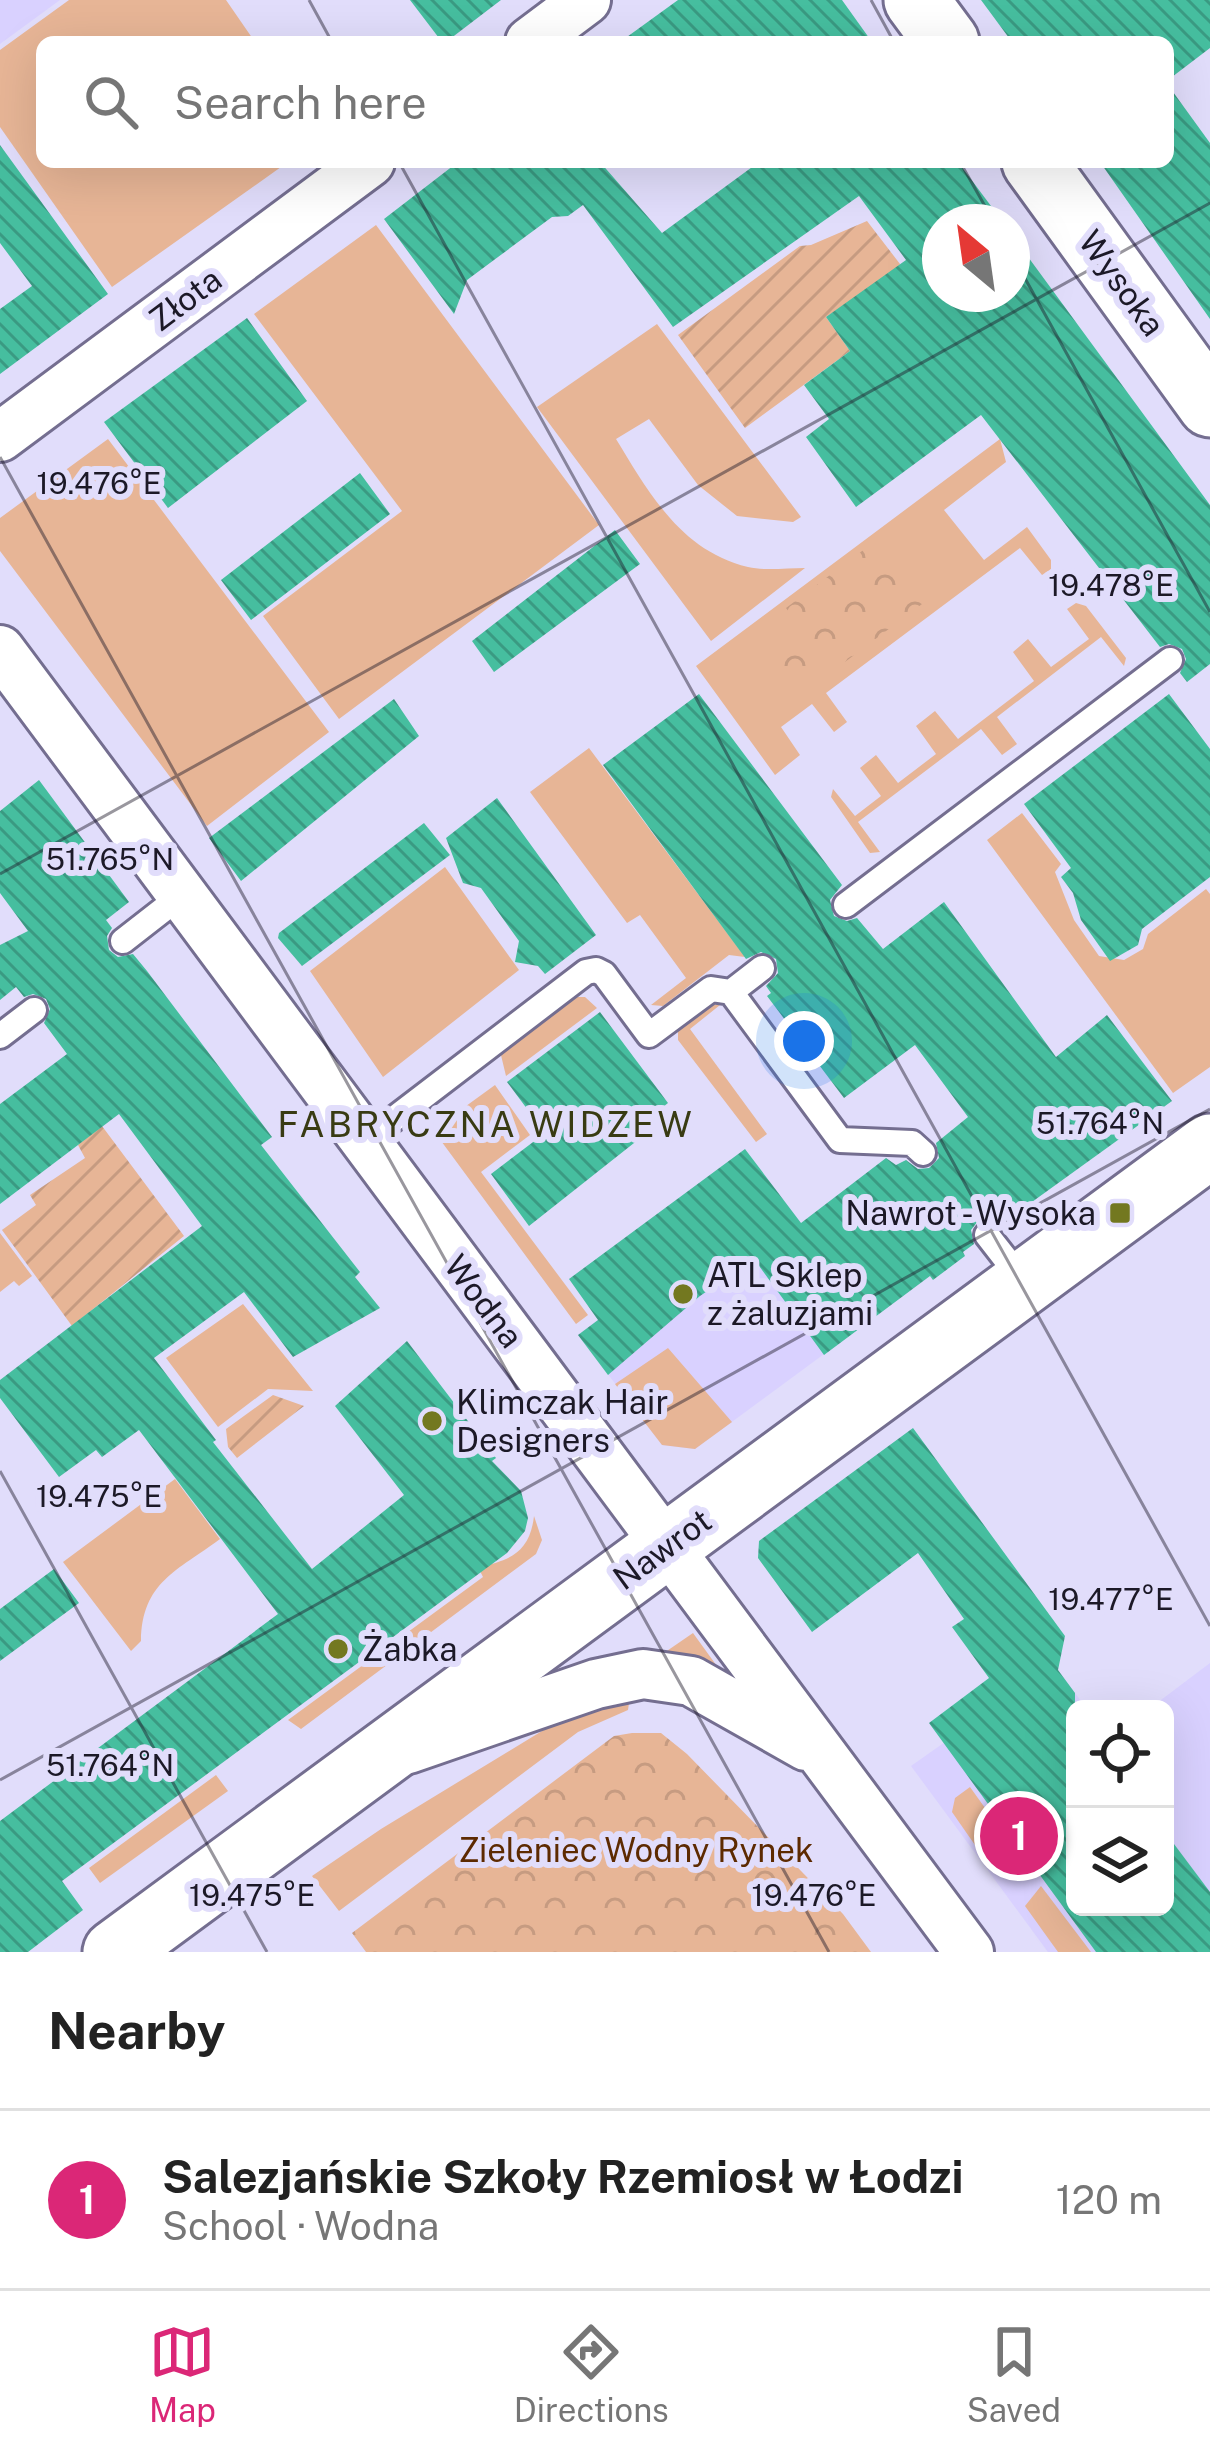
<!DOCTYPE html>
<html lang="en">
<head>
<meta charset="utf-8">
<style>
  body { margin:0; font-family:"Public Sans",sans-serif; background:#f6f6f6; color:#222 }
  .controls { position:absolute; right:36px; bottom:36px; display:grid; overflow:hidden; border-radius:18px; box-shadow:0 12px 48px #0002 }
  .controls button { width:108px; height:108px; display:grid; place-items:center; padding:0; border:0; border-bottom:3px solid #e0e0e0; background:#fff; color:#222; font:60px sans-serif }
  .compass { position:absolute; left:922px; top:204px; width:108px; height:108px; border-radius:50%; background:#fff; box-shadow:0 12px 48px #0002; rotate:331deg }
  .you { position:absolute; left:804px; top:1041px; width:42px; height:42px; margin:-30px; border:9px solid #fff; border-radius:50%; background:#1a73e8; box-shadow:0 0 0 18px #1a73e833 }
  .badge { display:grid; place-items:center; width:78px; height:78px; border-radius:50%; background:#db2777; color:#fff; font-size:39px; font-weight:700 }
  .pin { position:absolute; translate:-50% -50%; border:6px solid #fff; box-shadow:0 3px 12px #0006 }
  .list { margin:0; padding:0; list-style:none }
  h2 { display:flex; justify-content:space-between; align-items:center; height:156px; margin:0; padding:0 48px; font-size:51px }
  h2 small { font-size:39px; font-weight:400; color:#767676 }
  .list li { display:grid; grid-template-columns:78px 1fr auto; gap:36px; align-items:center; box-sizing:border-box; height:180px; padding:0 48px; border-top:3px solid #e0e0e0 }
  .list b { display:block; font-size:45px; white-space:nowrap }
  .list p { margin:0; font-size:39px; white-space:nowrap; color:#767676 }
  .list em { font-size:39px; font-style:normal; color:#767676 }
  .icon { flex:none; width:66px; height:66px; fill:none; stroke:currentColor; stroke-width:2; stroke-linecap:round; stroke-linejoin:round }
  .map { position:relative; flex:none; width:1210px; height:1952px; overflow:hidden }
  .search { position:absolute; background:#fff; box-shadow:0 12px 48px #0002; left:36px; right:36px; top:36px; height:132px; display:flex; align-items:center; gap:30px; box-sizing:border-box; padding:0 42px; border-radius:18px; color:#767676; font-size:45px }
  .sheet { height:336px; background:#fff }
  nav { display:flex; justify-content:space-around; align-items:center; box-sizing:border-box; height:168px; border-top:3px solid #e0e0e0; background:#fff; font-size:33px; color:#767676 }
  nav a { display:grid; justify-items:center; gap:6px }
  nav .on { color:#db2777 }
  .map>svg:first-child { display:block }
  .built { fill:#d9d1ff }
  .grass { fill:#e7b596 }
  .park { fill:url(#park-crowns) }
  .garden { fill:url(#garden-furrows) }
  .building { fill:url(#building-back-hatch) }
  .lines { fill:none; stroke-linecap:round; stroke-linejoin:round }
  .service-casing { stroke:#746e90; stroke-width:30 }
  .minor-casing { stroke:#746e90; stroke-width:54 }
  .tertiary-casing { stroke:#746e90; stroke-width:69 }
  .service { stroke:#fff; stroke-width:24 }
  .minor { stroke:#fff; stroke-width:48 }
  .tertiary { stroke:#fff; stroke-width:63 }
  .ticks { fill:none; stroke:#1c1927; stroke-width:3; stroke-opacity:0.45 }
  .poi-dot { fill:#737820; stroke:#e1ddfb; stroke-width:4.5 }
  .labels { text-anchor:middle; stroke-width:12; stroke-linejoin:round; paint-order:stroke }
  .street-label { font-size:33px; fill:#1c1927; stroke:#e1ddfb }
  .poi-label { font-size:33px; fill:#1c1927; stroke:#e1ddfb; text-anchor:start }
  .park-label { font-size:33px; fill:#5d2a01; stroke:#e1ddfb }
  .neighbourhood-label { font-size:36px; letter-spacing:3px; fill:#393b13; stroke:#e1ddfb }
  .ticks-label { font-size:30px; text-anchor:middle; fill:#1c1927; stroke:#e1ddfb; stroke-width:12; stroke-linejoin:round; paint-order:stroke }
</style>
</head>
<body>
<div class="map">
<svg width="1210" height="1952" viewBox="0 0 1210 1952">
  <defs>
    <pattern id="park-crowns" width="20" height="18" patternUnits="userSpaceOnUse" patternTransform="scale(3)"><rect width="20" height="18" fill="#e7b596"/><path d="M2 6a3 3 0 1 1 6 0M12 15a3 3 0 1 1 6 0" fill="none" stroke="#c69b81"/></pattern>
    <pattern id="garden-furrows" width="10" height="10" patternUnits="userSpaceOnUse" patternTransform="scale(3)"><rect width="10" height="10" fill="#e7b596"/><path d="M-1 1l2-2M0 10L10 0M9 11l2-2" fill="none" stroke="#c69b81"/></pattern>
    <pattern id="building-back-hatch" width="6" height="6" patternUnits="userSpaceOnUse" patternTransform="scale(3)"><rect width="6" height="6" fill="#46be9f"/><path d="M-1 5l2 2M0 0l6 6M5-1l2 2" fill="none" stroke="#3a9a82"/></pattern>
  </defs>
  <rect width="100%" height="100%" fill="#e1ddfb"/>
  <path class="built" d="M0,0H60L0,44Z
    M773,1186L873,1318L695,1449L662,1445L578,1335Z
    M1210,1663V1952H1048L911,1766L1054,1665L1087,1709H1075V1907H1165V1709H1149Z"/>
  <path class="grass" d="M69,0H226L255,42H42V162H288L112,287L0,127V50Z
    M376,225L599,525L339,719L263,616L402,511L254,314Z
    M657,324L801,517L793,522L737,516L698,485L649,419L616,439C649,493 681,551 748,567C765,571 786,568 805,568L711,641L537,407Z
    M108,439L329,732L207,826L0,551V518Z
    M1000,439L1006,462L944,510L984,560L1027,527L1051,560V569L1042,575L1020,548L826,693L847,722L834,732L812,704L781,727L800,755L775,775L696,666Z
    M1076,603L1086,606L1126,658L1124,666L1101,637L997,717L1017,744L1002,755L981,729L858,822L880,852L870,853L831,797L833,789L855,816L881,796L860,768L876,755L898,783L936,754L916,726L935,711L958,739L1034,681L1013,652L1028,639L1051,667L1089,639L1067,609Z
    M589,748L745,957L729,955L663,1006L651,1005L686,978L640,915L627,923L530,792Z
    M1022,813L1061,864L1055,872L1074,920L1099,956L1124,960L1143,949L1148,934L1206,889L1210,894V1067L1173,1093L987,840Z
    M445,867L519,970L383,1077L310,971Z
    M577,997H585L597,1008L506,1076L500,1051Z
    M709,1004L720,1005L690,1029L767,1134L756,1142L678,1040V1027Z
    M495,1085L530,1135L481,1172L588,1315L576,1324L433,1130Z
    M0,1233L32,1276L19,1286L14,1281L0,1292Z
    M243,1304L313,1391L268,1389L218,1427L166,1358Z
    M668,1348L732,1422L695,1449L662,1445L615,1384Z
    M175,1479L220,1539C177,1571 142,1582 141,1641L131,1651L63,1562Z
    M534,1516L542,1540L536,1554L301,1729L288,1720L483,1577L478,1567C510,1561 530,1552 534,1516Z
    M693,1633L727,1680L661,1655Z
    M631,1690L628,1710L578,1732L339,1911L312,1876L381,1829L578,1709Z
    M216,1775L228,1791L100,1883L89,1868Z
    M970,1787L1018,1854L993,1871L952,1812L955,1798Z
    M1041,1886L1091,1952H1058L1025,1906Z"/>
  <path class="park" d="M882,536L930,598L805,692L777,657L806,634L786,608Z
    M632,1733H661L687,1754L843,1914L871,1952H366L352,1933L614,1736Z"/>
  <path class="garden" d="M867,221L900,264L898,270L826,317L850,351L745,428L678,335L800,246L811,245Z
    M102,1126L184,1236L72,1326L2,1230L36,1205L30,1195L85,1158L78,1145Z
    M273,1395L304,1406L237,1458L228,1447L226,1429Z"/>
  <path class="building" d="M410,0H501L446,42H442Z
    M678,0H842L872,42H620Z
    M981,0H1210V48L1168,80V42H1012Z
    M1168,85L1210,143V319L1100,162H1168Z
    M0,145L108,294L0,374V309L32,286L0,243Z
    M458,162H600L662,233L759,162H958L1003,222H940V294H1012V235L1210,505V664L1187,682L1180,673L1186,659L1182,649L1169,644L1160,647L981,415L856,507L806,437L829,419L804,385L850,351L826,317L906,260L859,196L673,327L583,205L568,216L552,217L467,280L454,314L384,219Z
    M247,318L307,401L168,508L104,422Z
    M360,473L390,514L251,620L221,580Z
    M615,530L640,564L494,672L472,641Z
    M699,694L842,885L830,900L834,916L847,921L857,918L883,949L944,902L1056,1057L1107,1015L1172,1101L1000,1225L992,1219L978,1221L971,1230L974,1244L963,1252L965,1256L933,1280L930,1276L824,1355L754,1259L700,1296L608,1375L578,1335L598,1320L569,1279L745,1149L801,1223L886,1158L896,1165L906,1160L918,1169L929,1168L939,1158L936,1143L968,1117L915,1045L844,1098L767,996L771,993L766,986L778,973L776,959L761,952L746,959L603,765Z
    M1169,694L1210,749V877L1142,929L1138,945L1110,961L1081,920L1073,893L1061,877L1071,868L1024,804Z
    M394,699L419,736L241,881L209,838Z
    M39,780L129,902L106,920L112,928L107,936L109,950L118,957L133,954L147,971L272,1137L261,1145L360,1272L355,1277L380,1308L293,1357L244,1292L154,1358L216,1440L213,1442L312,1569L404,1495L335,1406L407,1341L496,1458L492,1461L521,1491L528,1518L525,1531L507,1553L62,1881L83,1910L28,1952H0V1821L278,1614L139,1430L102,1457L96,1450L59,1477L0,1398V1380L202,1226L119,1114L0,1204V1104L67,1054L44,1023L50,1009L46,999L33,994L24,997L16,987L0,1000V945L28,931L0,893V811Z
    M497,798L596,935L545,974L538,966L515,962L519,941L481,888L463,883L446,838Z
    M424,823L450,855L302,966L278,938L279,933Z
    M600,1012L668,1103L648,1119L653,1128L529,1226L491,1174L545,1133L507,1082Z
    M913,1428L1065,1636L1058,1670L1075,1693V1907H1165V1832L1210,1892V1952H1096L929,1723L989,1678L952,1627L964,1619L918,1553L812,1632L758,1558L759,1541Z
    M54,1569L79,1603L0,1661V1609Z"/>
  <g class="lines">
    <g class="service-casing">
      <path id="service" d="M846,905L1170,660
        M123,941L182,895
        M731,992L762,968
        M0,1036L34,1010
        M365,1141L586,972L596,970L604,974L649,1035L711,989L731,992L840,1140L912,1143L923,1153
        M987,1235L1022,1280"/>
    </g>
    <g class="minor-casing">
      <path id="minor" d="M530,42L586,0
        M0,437L370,162
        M0,650L969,1952
        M408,1749L596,1684L643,1674L691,1681L806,1746"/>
    </g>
    <g class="tertiary-casing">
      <path id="tertiary" d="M916,0L947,42
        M1034,162L1210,405
        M115,1952L1210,1146"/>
    </g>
    <use href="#service" class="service"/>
    <use href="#minor" class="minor"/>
    <use href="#tertiary" class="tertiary"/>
  </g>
  <path class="ticks" d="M309,0L332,42M871,0L894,42M399,162L1210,1626M960,162L994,222M1012,255L1210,612M0,457L829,1952M0,874L1210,203M0,1471L267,1952M0,1780L1210,1109"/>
  <g class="poi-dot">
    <rect x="1108" y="1201" width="24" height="24" rx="6"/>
    <circle cx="683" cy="1294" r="12"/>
    <circle cx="432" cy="1421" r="12"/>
    <circle cx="338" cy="1649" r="12"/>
  </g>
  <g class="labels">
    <g class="street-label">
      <text transform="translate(1122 283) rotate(54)" y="12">Wysoka</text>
      <text transform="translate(185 299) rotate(-37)" y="12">Złota</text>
      <text transform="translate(484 1301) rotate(53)" y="12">Wodna</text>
      <text transform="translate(662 1549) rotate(-36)" y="12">Nawrot</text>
    </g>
    <g class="poi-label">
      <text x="1096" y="1225" text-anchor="end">Nawrot - Wysoka</text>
      <text x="707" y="1287">ATL Sklep<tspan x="707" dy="38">z żaluzjami</tspan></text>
      <text x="456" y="1414">Klimczak Hair<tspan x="456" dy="38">Designers</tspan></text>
      <text x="362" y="1661">Żabka</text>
    </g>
    <g class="park-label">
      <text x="636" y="1862">Zieleniec Wodny Rynek</text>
    </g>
    <g class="neighbourhood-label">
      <text x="486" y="1137">FABRYCZNA WIDZEW</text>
    </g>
  </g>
  <g class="ticks-label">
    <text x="99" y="494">19.476°E</text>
    <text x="1111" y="596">19.478°E</text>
    <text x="110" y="870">51.765°N</text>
    <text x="1100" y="1134">51.764°N</text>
    <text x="99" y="1507">19.475°E</text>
    <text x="1111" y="1610">19.477°E</text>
    <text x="110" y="1776">51.764°N</text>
    <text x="252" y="1906">19.475°E</text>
    <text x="814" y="1906">19.476°E</text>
  </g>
</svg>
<div class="controls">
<button><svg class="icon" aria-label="locate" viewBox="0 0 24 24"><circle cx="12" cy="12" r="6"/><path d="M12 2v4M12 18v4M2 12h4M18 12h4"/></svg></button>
<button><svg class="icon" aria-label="layers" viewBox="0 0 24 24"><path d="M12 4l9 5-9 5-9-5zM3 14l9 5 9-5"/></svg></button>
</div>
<svg class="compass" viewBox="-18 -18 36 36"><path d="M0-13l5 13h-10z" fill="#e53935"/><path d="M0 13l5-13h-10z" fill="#767676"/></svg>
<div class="you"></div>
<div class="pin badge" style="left:1019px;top:1836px">1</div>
<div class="search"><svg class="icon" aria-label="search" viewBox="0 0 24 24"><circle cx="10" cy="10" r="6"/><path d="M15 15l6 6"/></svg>Search here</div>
</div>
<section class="sheet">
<h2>Nearby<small></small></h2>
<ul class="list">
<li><span class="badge">1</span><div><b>Salezjańskie Szkoły Rzemiosł w Łodzi</b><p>School · Wodna</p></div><em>120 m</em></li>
</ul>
</section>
<nav>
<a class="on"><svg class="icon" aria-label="map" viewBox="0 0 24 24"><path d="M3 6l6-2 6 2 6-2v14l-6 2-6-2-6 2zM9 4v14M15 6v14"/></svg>Map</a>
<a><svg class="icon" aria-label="directions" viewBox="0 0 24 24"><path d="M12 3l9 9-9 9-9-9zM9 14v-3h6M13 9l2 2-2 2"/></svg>Directions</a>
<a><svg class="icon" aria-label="saved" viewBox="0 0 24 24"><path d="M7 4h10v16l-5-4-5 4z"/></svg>Saved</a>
</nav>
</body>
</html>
